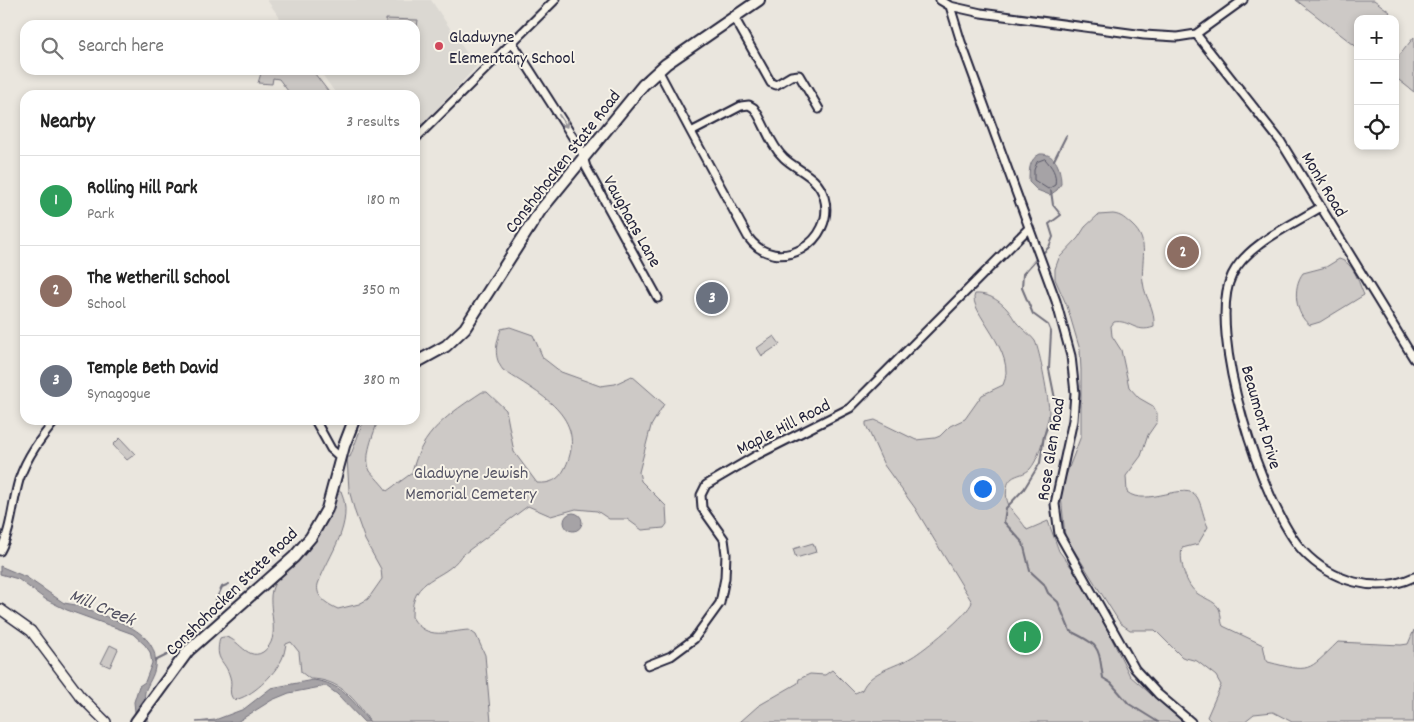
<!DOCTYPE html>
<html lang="en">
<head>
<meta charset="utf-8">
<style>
  body { margin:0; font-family:Dekko,sans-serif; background:#f2f2f2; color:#222 }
  .controls { position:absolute; right:15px; top:15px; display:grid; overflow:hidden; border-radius:10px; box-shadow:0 2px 8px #0003 }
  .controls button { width:45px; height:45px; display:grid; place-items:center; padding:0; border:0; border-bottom:1px solid #e0e0e0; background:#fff; color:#222; font:25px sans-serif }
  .you { position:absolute; left:982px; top:488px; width:18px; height:18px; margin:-12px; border:4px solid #fff; border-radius:50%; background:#1a73e8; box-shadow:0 0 0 8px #1a73e833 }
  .badge { display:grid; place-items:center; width:32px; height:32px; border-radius:50%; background:#d1495b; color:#fff; font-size:16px; font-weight:700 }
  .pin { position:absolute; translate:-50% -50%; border:2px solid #fff; box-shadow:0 1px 5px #0006 }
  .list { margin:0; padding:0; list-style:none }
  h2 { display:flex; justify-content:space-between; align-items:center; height:65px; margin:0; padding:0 20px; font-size:21px }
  h2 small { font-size:16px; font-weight:400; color:#767676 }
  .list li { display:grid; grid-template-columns:32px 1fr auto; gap:15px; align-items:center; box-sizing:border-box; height:90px; padding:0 20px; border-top:1px solid #e0e0e0 }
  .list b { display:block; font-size:19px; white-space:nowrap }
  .list p { margin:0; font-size:16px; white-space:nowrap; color:#767676 }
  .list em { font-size:16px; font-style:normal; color:#767676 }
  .icon { flex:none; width:28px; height:28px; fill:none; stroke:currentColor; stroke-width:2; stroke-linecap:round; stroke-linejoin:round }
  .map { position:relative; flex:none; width:1414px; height:722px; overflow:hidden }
  .search { position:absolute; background:#fff; box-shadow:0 2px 8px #0003; left:20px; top:20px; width:400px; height:55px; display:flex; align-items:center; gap:12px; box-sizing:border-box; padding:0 18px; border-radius:15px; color:#767676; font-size:19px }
  .panel { position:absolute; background:#fff; box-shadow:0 2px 8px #0003; left:20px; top:90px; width:400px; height:335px; border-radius:15px }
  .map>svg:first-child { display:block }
  .built { fill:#dbd8d2 }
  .green { fill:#cdc9c6; stroke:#787680 }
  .water { fill:#a6a3a6; stroke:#716f7b }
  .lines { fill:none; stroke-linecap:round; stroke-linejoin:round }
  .shore { stroke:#575666; stroke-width:1 }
  .stream { stroke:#716f7b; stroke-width:2 }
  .minor-casing { stroke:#22223b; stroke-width:11 }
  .tertiary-casing { stroke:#22223b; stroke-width:12 }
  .secondary-casing { stroke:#22223b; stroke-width:14 }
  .minor { stroke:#f7f3e8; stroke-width:7 }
  .tertiary { stroke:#f7f3e8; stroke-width:9 }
  .secondary { stroke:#f7f3e8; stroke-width:10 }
  .oneway { stroke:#97959a }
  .poi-dot { fill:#d1495b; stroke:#f7f3e8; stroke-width:2 }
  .labels { text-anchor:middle; stroke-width:4; stroke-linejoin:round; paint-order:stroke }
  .poi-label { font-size:18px; fill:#22223b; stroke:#f7f3e8; text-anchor:start }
  .street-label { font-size:18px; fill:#22223b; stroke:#f7f3e8 }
  .park-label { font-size:18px; fill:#555465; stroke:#f7f3e8 }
  .water-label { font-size:19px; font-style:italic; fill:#504f60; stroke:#f7f3e8 }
</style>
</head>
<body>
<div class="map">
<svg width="1414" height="722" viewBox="0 0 1414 722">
  <rect width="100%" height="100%" fill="#eae6de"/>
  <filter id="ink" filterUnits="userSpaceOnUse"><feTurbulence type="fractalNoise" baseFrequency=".02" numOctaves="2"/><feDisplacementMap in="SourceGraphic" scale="10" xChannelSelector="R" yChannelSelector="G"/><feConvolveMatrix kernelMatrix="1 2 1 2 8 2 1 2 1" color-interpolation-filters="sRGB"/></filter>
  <g filter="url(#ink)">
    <path class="built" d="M267,0H431L476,67L415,132V95H337L319,70H415V25H285Z"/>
    <path class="green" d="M1296,0H1374L1390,12L1385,19H1358V48Z
      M386,19L418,20L415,40V25H386Z
      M1414,37V92L1395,77V61Z
      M262,70H312L331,95H291L279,79L273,78L272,84L258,83Z
      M1113,214C1122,215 1125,219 1132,225C1151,242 1140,261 1143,282C1145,300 1155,305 1154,327C1135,334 1130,319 1114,322L1111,326L1112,336L1121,350L1129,387L1139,398L1153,406L1157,413V422L1148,435L1141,456L1126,476L1127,492C1146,508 1187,480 1197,497C1202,505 1203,517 1208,527L1198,544L1182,548C1179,562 1186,586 1198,594C1204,598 1214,601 1218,607C1222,612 1220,620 1223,626L1263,645L1266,659L1268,662C1311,673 1307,672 1338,642L1401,645L1408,644L1414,630V722H1292L1273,712L1254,714L1244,722H1212L1207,717L1221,685L1216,676L1197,661L1182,657L1155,630H1130L1120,623L1065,536L1061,495L1062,486L1081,436V370L1080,350L1067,306L1055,279V269L1059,258L1078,238L1085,227L1098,215Z
      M1339,259C1354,263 1358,281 1364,295L1320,322L1310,325C1295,315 1292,287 1303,273L1326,267Z
      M975,294C992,293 1006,305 1014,319C1019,327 1029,333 1035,341C1040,351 1049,401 1049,412C1049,418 1046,425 1045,431C1042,443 1038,460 1030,469C1022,477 1010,473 1007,487C1003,508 1018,514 1027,530L1048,521L1059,551L1087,588L1130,676L1183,722H740L758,706L798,683L799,679L810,674L825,675L832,670L855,693L862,690C870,671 896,667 912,657C924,650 969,614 972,602L915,508L884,465L866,425V422L875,420L916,440L935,438L940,436L950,426L965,419L982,395L1003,385C1019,352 966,310 975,294Z
      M510,327L533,335L543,358L561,372L600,386L615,384L632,376L664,404L651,426L639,472L641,481L666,506L667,524L664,528L642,530L627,519H609L597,511L576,509L551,516L528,506L461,556C444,582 411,575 412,617C427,642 448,631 469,630L476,635L485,655L491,722H370C355,699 340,679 310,679L301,672L299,652L291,642L286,644C285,649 284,655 282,659C274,675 252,697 234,700C227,693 233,686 230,677C225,659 214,662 220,638C236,631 245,663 263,652C284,637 265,607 273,587C279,571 293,566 304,555C321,536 330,515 338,491H341C355,524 329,554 318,584C315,597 327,604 338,609L359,604L368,599L382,579L381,569L365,540L355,512L349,490L347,457H350L364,420H378C374,434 363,456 370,471C373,475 383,485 387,491L412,473C421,432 449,414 482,392H487L506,410L514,452L537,483C550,484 559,480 565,468C590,416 537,393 503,370C493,357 496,344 501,329Z
      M774,336L780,344L762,356L757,348Z
      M120,438L135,454L127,460L113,445Z
      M813,543L816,552L796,558L793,549Z
      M110,645L118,649L110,667L101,663Z"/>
    <path class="water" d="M1040,154C1057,153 1061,171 1061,184L1057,190L1050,195L1037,190L1029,182C1029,170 1029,159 1040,154Z
      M564 522a9 9 0 1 1 18 0a9 9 0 1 1-18 0Z
      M0,566L26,577L64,603L82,606L84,609C109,618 161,630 155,667C154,676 148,683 145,692C143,701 147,713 149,722H136L134,702L139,686L145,682L152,663L150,652L145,645L133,634L67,610L45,599L18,579L0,574Z
      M313,680C341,683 354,701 369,722H364L337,694L326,686L289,693L272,700L237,722H196L215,720L244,709L271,688Z"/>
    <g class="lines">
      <path class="shore" d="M1045,159C1052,167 1057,173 1055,185L1048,189L1034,180V170L1037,162Z"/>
      <path class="stream" d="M1054,160L1066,136
        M1042,254L1049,247L1053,237L1049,224L1061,215L1053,205L1051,191
        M1038,257L1023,274L1022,288L1033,314L1048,325L1051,332L1049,369L1056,404L1044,436L1040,463L1024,489L1006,508L1004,522L1023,543L1030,571L1044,584L1048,593L1058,602L1070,631C1101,646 1098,646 1103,678L1111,683L1129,704L1158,722
        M155,661L169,654L177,646L192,625L213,606L222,587L229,584"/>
      <g class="minor-casing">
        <path id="minor" d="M940,0L950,6L981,13L1144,35L1177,37L1196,34L1243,0
          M950,6L961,42L1056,301L1071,356L1075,393L1073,420L1055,504L1059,534L1135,669L1158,694L1191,722
          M734,17L771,83L776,85L791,76L799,75L819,109
          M1196,34L1281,142L1414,359
          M512,42L581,150L586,167L658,298
          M658,70L691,132L741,106L749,105L754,108C765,124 770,145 784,158C798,171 818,176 824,197C837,241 777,278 748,237L691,132
          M415,139L555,0
          M1321,207C1292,225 1247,244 1232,275C1205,330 1263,508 1303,551C1331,581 1376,595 1414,577
          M315,420L331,449L340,457
          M0,551C12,529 12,504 19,480C27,456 40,439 56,420
          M648,665L671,656L694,639L720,603L725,578L726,554L724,539L702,508L701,495L706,485L757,455L850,408L1029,228"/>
      </g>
      <g class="tertiary-casing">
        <path id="tertiary" d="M0,609L31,631L80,696L106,722"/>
      </g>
      <g class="secondary-casing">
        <path id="secondary" d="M415,363L446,346L465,328L540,211L643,85L666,64L759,0
          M136,722L188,651L294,557L311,537L327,509L344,446L354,420"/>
      </g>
      <use href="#minor" class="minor"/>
      <use href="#tertiary" class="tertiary"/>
      <use href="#secondary" class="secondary"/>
    </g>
    <defs><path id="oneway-shaft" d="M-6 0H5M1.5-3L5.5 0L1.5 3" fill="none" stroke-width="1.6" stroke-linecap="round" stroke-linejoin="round" transform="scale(1.25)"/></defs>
    <use class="oneway" href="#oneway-shaft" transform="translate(563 121) rotate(57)"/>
  </g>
  <circle class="poi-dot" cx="439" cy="46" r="5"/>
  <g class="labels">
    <g class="poi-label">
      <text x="449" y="42">Gladwyne<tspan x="449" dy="21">Elementary School</tspan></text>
    </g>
    <g class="street-label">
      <text transform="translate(562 161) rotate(-52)" y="6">Conshohocken State Road</text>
      <text transform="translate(1325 184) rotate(59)" y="6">Monk Road</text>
      <text transform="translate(633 221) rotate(61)" y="6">Vaughans Lane</text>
      <text transform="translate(1262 417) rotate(74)" y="6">Beaumont Drive</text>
      <text transform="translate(783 426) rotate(-27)" y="6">Maple Hill Road</text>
      <text transform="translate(1050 449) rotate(-81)" y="6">Rose Glen Road</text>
      <text transform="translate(231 591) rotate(-44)" y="6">Conshohocken State Road</text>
    </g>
    <g class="park-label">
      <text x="471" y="478">Gladwyne Jewish<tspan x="471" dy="21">Memorial Cemetery</tspan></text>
    </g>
    <g class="water-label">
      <text transform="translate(103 606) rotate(23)" y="7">Mill Creek</text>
    </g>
  </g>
</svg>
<div class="controls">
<button>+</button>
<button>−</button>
<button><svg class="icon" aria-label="locate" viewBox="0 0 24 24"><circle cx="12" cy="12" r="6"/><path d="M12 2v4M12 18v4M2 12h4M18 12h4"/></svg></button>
</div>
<div class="you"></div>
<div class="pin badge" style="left:1025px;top:637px;background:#2e9e5b">1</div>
<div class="pin badge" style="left:1183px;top:252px;background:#8d6e63">2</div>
<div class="pin badge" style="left:712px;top:298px;background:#6b7280">3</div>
<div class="search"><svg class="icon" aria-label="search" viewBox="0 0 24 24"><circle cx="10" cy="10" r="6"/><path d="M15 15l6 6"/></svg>Search here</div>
<section class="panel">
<h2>Nearby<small>3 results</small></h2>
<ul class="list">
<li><span class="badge" style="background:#2e9e5b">1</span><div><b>Rolling Hill Park</b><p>Park</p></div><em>180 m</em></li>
<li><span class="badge" style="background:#8d6e63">2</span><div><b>The Wetherill School</b><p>School</p></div><em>350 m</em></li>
<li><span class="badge" style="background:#6b7280">3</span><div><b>Temple Beth David</b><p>Synagogue</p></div><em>380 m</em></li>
</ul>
</section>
</div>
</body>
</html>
